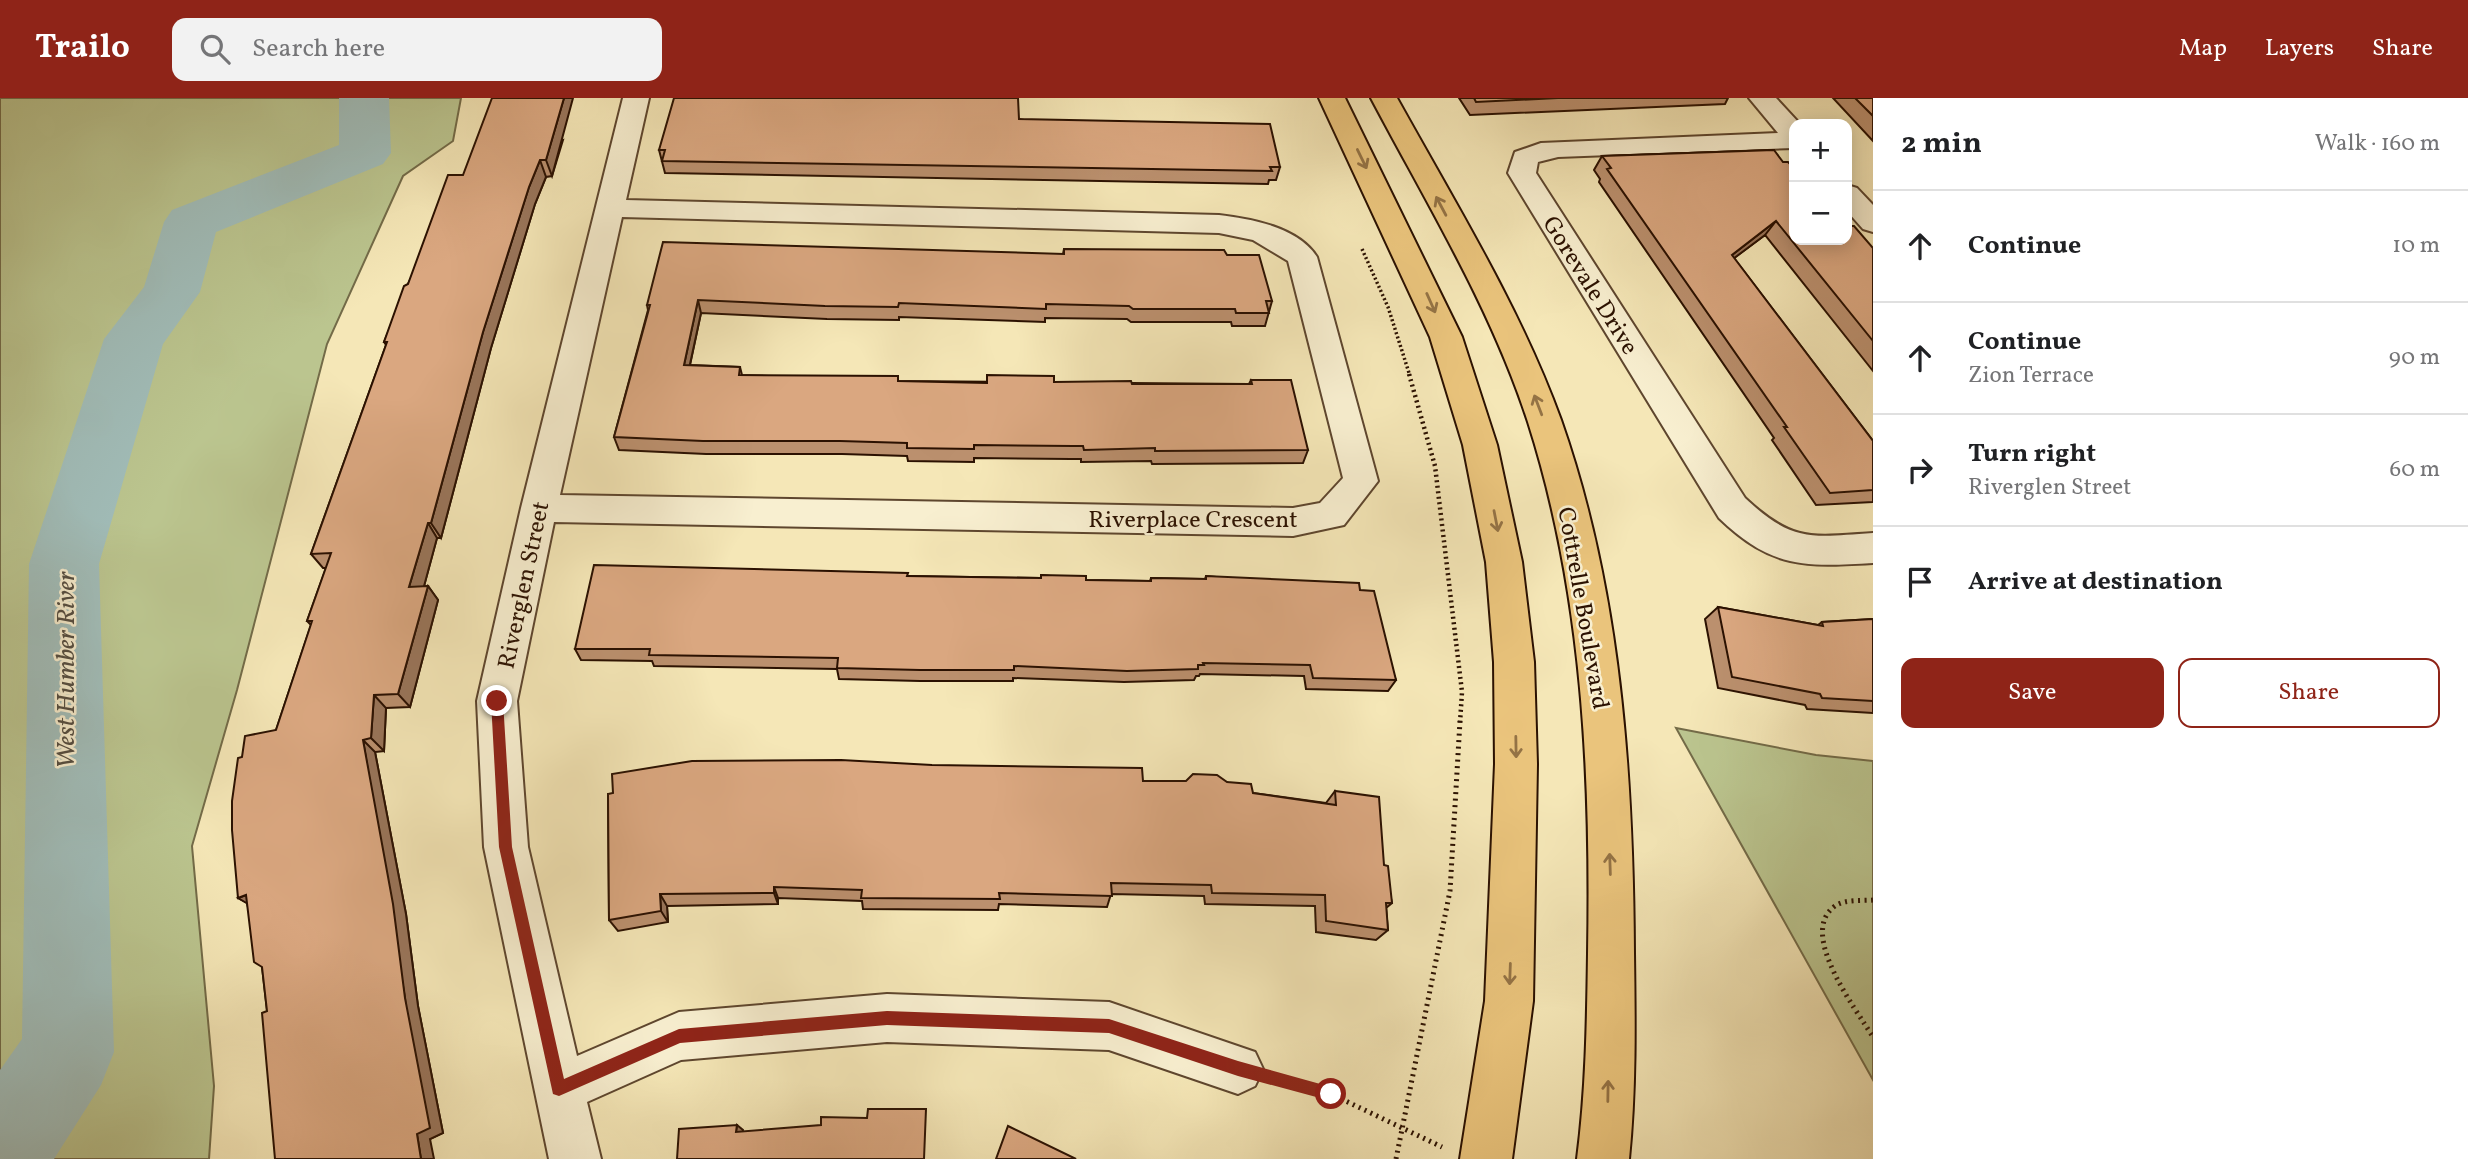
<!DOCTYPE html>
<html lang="en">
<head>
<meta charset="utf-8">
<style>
  body { margin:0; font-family:Vollkorn,serif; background:#f2f2f2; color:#202124 }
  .controls { position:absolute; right:21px; top:21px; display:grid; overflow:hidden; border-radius:14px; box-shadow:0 4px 18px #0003 }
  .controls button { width:63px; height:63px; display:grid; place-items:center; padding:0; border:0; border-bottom:2px solid #e0e0e0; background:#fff; color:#202124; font:35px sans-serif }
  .stop { position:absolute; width:21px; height:21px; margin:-16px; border:5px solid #8f2418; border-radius:50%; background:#fff }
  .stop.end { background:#8f2418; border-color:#fff; box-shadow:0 2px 7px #0008 }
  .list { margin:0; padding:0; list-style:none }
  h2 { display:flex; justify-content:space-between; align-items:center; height:91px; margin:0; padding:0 28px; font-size:30px }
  h2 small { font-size:23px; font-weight:400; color:#757577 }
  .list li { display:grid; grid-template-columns:46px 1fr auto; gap:21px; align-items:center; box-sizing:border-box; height:112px; padding:0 28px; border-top:2px solid #e0e0e0 }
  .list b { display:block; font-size:26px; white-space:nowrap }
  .list p { margin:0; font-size:23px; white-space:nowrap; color:#757577 }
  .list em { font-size:23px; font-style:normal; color:#757577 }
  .actions { display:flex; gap:14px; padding:21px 28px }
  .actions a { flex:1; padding:16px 0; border:2px solid #8f2418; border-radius:14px; text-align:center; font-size:24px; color:#8f2418 }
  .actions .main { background:#8f2418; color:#fff }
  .icon { flex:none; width:38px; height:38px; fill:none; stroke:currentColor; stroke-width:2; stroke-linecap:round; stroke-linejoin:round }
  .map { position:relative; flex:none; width:1873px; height:1061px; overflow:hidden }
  header { display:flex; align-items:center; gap:42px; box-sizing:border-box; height:98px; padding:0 35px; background:#8f2418; color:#fff }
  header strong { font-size:33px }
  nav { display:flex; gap:38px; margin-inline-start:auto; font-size:24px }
  .search { width:490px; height:63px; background:#f2f2f2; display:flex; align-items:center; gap:18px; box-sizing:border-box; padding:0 24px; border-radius:14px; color:#757577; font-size:26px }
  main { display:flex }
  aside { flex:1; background:#fff }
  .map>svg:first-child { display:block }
  .green { fill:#bbc58f; stroke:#736b48; stroke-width:2 }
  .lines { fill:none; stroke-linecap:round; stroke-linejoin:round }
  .river { fill:#a1bdb9; fill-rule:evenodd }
  .minor-casing { stroke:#5e462e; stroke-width:4 }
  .major-casing { stroke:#2b1101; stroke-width:4 }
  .path-far2 { stroke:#2b1101; stroke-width:3.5; stroke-dasharray:2 2.5; stroke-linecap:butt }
  .path-far1 { stroke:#2b1101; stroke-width:4.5; stroke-dasharray:2 3.5; stroke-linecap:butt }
  .path { stroke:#2b1101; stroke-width:5; stroke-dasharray:2 4.5; stroke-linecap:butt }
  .minor { fill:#f8efd0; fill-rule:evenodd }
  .major { fill:#eac47c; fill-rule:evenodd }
  .wall { fill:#bb906e; stroke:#2b1101; stroke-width:2 }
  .shaded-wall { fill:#99755a; stroke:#2b1101; stroke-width:2 }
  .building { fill:#daa780; stroke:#2b1101; stroke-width:2 }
  .oneway { stroke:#947345 }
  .route { fill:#8f2418 }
  .labels { text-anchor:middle; stroke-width:5; stroke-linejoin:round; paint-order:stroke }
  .street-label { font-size:24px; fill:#2b1101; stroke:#f8efd0 }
  .water-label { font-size:26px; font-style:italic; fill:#544d41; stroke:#f8efd0 }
</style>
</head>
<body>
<header>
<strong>Trailo</strong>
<div class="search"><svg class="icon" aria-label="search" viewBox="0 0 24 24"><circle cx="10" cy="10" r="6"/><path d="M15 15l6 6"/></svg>Search here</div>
<nav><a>Map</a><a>Layers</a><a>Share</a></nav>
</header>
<main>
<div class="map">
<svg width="1873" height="1061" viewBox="0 0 1873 1061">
  <rect width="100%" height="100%" fill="#f5e7b7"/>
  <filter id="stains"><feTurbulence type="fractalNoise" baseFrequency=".00286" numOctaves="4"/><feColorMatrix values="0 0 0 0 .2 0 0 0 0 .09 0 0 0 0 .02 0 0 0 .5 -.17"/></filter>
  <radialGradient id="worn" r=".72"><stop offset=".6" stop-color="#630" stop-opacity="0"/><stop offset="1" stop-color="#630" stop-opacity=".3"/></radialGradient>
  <path class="green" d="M0,0H461L453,43L403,78L327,246L237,592L192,748L214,988L209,1061H0Z
    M1676,630L1816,657L1873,663V982Z"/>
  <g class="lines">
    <path class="river" d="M339,0H389L391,55L383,66L216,134L200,194L163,246L99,466L114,954L101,987L54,1061H0V972L22,941L29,466L104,241L144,189L164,124L172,112L339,47Z"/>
    <g class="minor-casing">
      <path id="minor" d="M623,0H649L626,102L1219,117C1252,121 1298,129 1317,159L1378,383L1344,427L1293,438L554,424L517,603L528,749L577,958L679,914L887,896L1109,904L1255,954L1263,971L1255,988L1238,996L1109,952L887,944L681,962L587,1004L601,1061H549L484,749L477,603L521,410ZM622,119L1219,135L1253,142L1288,163L1343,380L1320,405L1293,410L560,397Z
        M1749,0H1776L1800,26H1794V50L1558,59L1538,64L1536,75L1745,400C1793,445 1811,439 1873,435V465C1805,469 1772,471 1719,420L1508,75L1515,54L1541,45L1778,35Z
        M1847,87L1857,90L1873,107V134L1863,131L1847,113Z"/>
    </g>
    <g class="major-casing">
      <path id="major" d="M1319,0H1345L1462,239L1497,347L1522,464L1534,564L1537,666L1533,903L1512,1061H1460L1485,903L1495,666L1494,564L1486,464L1463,347L1430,239Z
        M1371,0H1397C1455,105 1520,209 1561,322C1621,493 1633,676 1634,855C1635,924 1636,993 1629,1061H1577C1586,993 1587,924 1588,856C1591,677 1583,496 1528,324C1491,210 1427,106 1371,0Z"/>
    </g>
    <path class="path-far2" d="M1362,151L1388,209L1410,278"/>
    <path class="path-far1" d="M1409,276L1435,368L1462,594L1460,625"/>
    <path class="path" d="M1873,802C1861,803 1845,801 1835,808C1797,835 1856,911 1873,939
      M1279,982L1331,996L1442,1049
      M1396,1061L1450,793L1460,623"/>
    <use href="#minor" class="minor"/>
    <use href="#major" class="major"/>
  </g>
  <path class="wall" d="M1459,0H1728L1725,6L1470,17Z
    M1833,0H1873V43Z
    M1019,21L1280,69L1276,82H1269L1268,86L665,75L659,52Z
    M563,42L552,78L546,79L535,106L491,250L441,440H437L424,488H428L438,502L410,609L386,610L384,653L375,654L406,816L418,908L443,1035L430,1041L267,913L262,869L247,805L238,800L242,659L276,632L311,527L307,523L326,470H323L311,456L386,247L384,244L408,186L463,77Z
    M1774,52L1794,142L1873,150V273L1765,137L1734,160L1873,343V404L1816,407L1772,342L1774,340L1599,84L1600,81L1594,72L1602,58Z
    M1064,151L1227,157L1272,203L1265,228H1232L1231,224H1131L1127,221L1045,220V224L899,219V222L827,221L701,215L690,267L740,269L742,277L899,283L1249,286L1251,282L1308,352L1303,365L1152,366L1151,363L1081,364V361H1071L974,360V364L908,363L907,358L842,356H706L619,352L614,339L648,212L647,207L1063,156Z
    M1041,477L1086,482L1150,483L1151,480L1205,481L1206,478L1360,492L1396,582L1388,593L1306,591L1304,578L1200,576L1199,578H1196L1194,582L1124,584L1013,580V583H920L839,581L837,571L654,568L652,563L581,562L575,551L908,478L1041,480Z
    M1718,509L1818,527L1822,524L1873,521V615L1807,611L1805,607L1718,590L1705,521Z
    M1143,683L1227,684L1253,695L1326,705L1335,693L1384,767L1392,805L1386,810L1388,832L1376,842L1316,834L1315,808L1205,806L1204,798L1111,796L1107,809L999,806L998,812L863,811L862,803L778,800V806L667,808L668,824L618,833L609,822L608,696Z"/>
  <path class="shaded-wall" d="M564,0H573L552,78L546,62Z
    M540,62L546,79L535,106L491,250L441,440L431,425L483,234L529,89Z
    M1776,123L1765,137L1721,170L1732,157Z
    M698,202L701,215L687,280L684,267Z
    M428,425L437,440L420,503L409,489Z
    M428,488L438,502L410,609L398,596Z
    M374,597L386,610L384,653L371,640Z
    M363,642L375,654L406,816L418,908L443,1035L430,1041L434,1061H421L417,1036L405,900Z
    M774,789L778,800V806L774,795Z
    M660,796L667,808L668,824L661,813Z
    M246,797L255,810L238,800Z
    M737,1027L743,1032L742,1039L736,1034Z"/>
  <path class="building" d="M492,0H564L546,62H540L529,89L483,234L431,425H428L409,489L428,488L398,596L374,597L371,640L363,642L393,806L405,900L430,1030L417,1036L421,1061H275L262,915L267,913L262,869L254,864L246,797L238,800L232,732V703L238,660L242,659L245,638L276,632L312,523H307L331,455L311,456L387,244H384L404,188L408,186L448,77H463Z
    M674,0H1018L1019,21L1270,26L1280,69H1270L1272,73L662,63L665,52H659Z
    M1474,0H1558L1476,4Z
    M1855,0H1873V18Z
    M1774,52L1783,64H1788L1794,70V142H1847V128H1854L1873,150V243L1776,123L1732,157L1873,343V392L1830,395L1784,329H1787L1607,71L1611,70L1602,58Z
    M663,144L1064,156V151L1224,152L1227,157H1259L1272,203H1266L1269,215H1236L1235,211H1133L1129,208L1046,206V211L899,205L898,209L825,208L698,202L684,267L740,269L739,277L898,278V283L987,285V277L1054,278V284L1131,283L1132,286H1252L1251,282H1291L1308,352L1155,353V350L1084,352L1083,348H1073L974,347V351L907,350V345L840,343H703L614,339L650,207H647Z
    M594,467L908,475L907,478L1041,480V477L1086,478V482L1151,483V480L1206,481V478L1359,485L1360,492L1374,493L1396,582L1313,580L1310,567L1203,565L1204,567H1198V571L1127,573L1014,568V572H920L837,570L838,560L649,557L650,551H575Z
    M1718,509L1823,528L1822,524L1873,521V603L1822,600L1820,596L1732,579Z
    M841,662L932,667L1142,670L1143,683H1186L1193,676L1217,677L1227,684L1251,686L1253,695L1336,707L1335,693L1379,699L1384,767L1388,768L1392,805H1386L1388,832L1326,823L1325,797L1212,795L1211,787L1111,785L1112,798L999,795L1000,801L861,800L862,792L774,789V795L660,796L661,813L609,822L608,696L613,695L612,676L692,663Z
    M868,1011H926L924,1061H677L679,1031L737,1027L736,1034L821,1027V1019L867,1020Z
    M1008,1028L1076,1061H996Z"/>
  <defs><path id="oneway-shaft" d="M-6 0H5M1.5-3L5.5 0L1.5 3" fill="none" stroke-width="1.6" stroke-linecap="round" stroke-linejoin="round" transform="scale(1.75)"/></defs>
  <g class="oneway">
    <use href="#oneway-shaft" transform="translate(1362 61) rotate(64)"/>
    <use href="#oneway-shaft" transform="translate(1441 108) rotate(-118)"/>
    <use href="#oneway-shaft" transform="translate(1431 205) rotate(66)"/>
    <use href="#oneway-shaft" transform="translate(1538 307) rotate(-111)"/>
    <use href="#oneway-shaft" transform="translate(1496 423) rotate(79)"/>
    <use href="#oneway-shaft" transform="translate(1516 649) rotate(89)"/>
    <use href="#oneway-shaft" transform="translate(1610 766) rotate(-92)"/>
    <use href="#oneway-shaft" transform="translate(1510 876) rotate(92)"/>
    <use href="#oneway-shaft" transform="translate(1608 993) rotate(-89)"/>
  </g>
  <path class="route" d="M497,597L503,603L512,749L564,981L679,931L887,913L1109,921L1238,963L1331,989L1337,991L1339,996L1337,1001L1331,1003L1238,978L1109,935L887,927L680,945L559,998L553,996L499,749L491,603Z"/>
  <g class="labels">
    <g class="street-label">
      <text transform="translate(1591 187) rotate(58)" y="8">Gorevale Drive</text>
      <text x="1193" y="429">Riverplace Crescent</text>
      <text transform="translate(523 487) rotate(-78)" y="8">Riverglen Street</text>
      <text transform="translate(1584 510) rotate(80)" y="8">Cottrelle Boulevard</text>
    </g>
    <g class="water-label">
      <text transform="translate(65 572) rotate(-90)" y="9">West Humber River</text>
    </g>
  </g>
  <rect width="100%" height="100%" filter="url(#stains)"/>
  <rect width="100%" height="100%" fill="url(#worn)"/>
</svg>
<div class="controls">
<button>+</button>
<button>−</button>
</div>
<div class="stop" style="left:1331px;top:996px"></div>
<div class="stop end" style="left:497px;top:603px"></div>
</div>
<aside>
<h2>2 min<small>Walk · 160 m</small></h2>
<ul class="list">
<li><svg class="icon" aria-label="ahead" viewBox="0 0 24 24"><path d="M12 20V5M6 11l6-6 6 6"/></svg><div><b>Continue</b></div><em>10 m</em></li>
<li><svg class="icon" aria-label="ahead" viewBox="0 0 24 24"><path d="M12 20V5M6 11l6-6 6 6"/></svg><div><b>Continue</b><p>Zion Terrace</p></div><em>90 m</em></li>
<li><svg class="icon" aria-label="right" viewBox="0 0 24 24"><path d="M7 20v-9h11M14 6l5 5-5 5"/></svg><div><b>Turn right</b><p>Riverglen Street</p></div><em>60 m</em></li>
<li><svg class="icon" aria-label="arrive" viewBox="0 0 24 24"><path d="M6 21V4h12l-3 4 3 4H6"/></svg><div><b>Arrive at destination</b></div></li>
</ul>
<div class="actions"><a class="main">Save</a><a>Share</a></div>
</aside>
</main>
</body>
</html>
